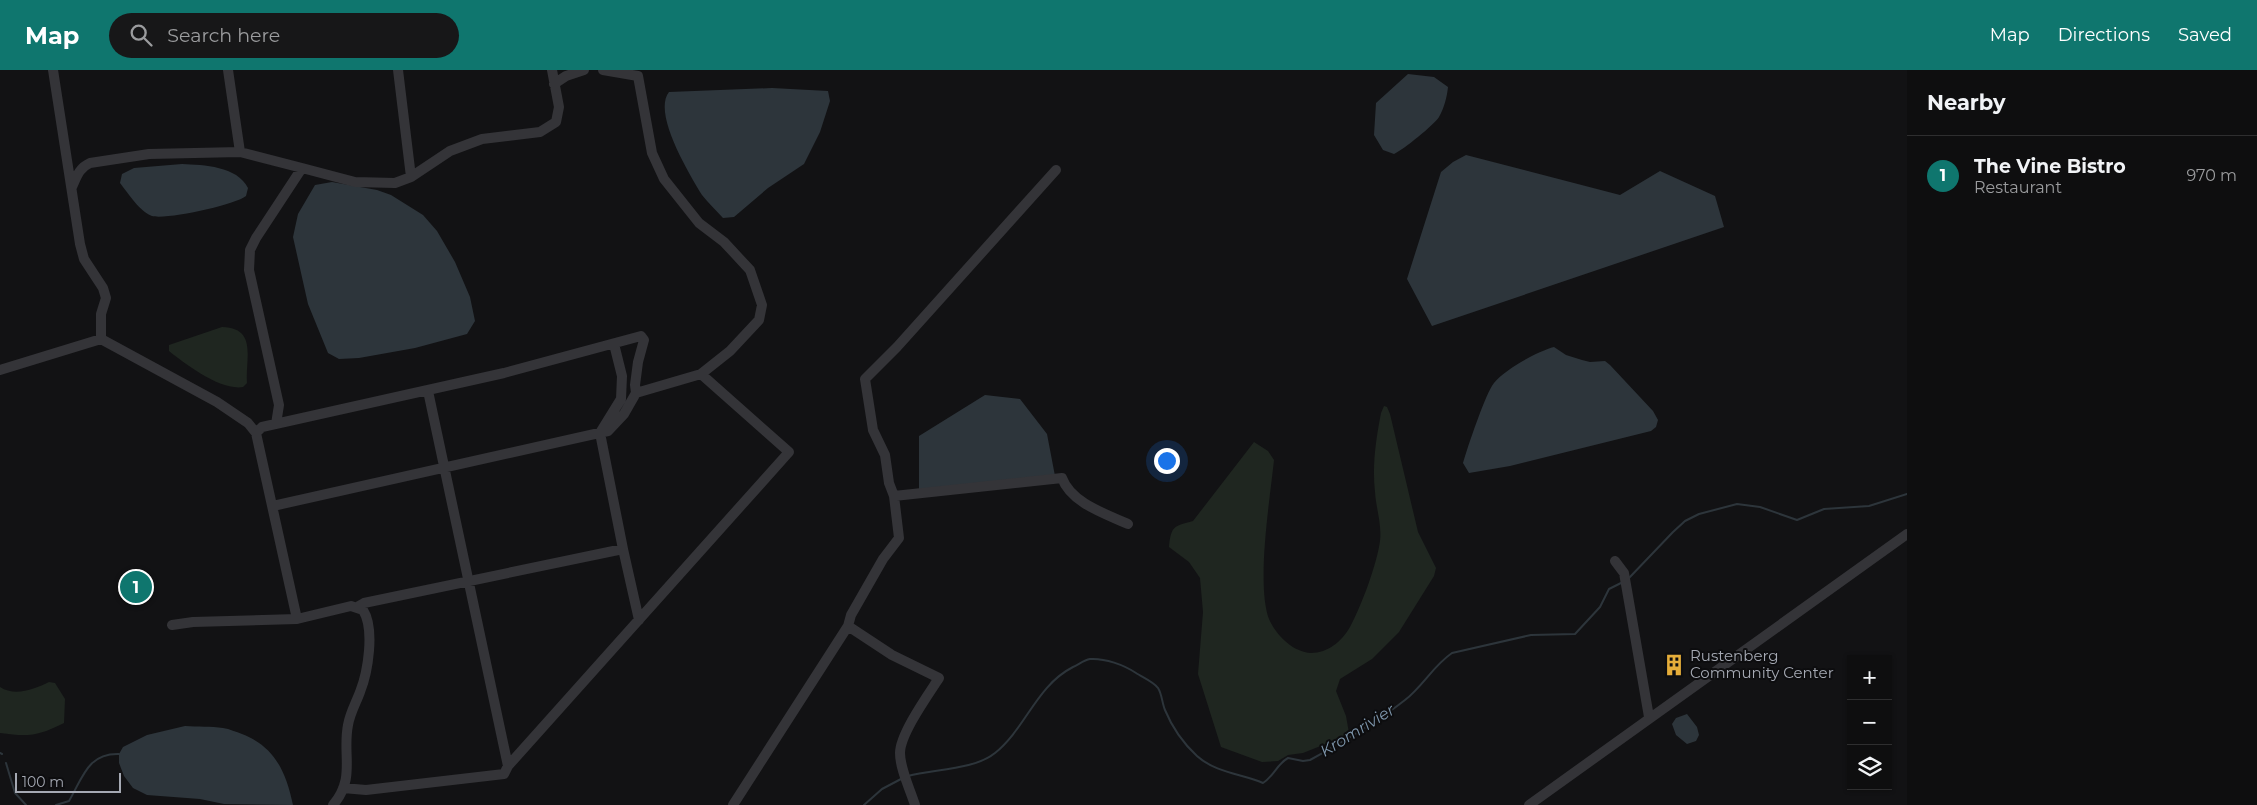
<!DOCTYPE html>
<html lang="en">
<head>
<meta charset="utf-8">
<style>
  body { margin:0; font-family:Montserrat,sans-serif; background:#171718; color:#f1f3f6 }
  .controls { position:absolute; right:15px; bottom:15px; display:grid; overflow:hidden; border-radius:0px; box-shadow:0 1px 4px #0004 }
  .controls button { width:45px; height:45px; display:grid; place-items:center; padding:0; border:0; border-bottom:1px solid #2e2e2f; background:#0e0e0f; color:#f1f3f6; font:25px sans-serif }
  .scale { position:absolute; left:15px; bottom:12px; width:106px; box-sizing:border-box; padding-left:5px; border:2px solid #a5a9b3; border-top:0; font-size:14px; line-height:18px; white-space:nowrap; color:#a5a9b3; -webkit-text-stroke:4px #0d0d0f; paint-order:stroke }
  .you { position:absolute; left:1166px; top:390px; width:18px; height:18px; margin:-12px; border:4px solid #fff; border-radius:50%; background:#1a73e8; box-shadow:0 0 0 8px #1a73e833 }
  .badge { display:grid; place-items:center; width:32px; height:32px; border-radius:50%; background:#0f766e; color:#fff; font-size:16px; font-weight:700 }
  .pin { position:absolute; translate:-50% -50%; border:2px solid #fff; box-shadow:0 1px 5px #0006 }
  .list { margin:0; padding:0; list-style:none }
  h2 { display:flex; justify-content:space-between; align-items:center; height:65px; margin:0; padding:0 20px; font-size:21px }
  h2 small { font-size:16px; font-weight:400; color:#9b9c9e }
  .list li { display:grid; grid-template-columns:32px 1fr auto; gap:15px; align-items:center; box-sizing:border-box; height:80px; padding:0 20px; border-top:1px solid #2e2e2f }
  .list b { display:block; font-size:19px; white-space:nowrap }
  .list p { margin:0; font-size:16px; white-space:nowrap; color:#9b9c9e }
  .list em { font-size:16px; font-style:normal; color:#9b9c9e }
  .icon { flex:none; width:28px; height:28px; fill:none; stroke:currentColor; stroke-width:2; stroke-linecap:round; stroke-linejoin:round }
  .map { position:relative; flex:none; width:1907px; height:735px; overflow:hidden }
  header { display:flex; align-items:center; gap:30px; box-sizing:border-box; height:70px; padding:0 25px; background:#0f766e; color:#fff }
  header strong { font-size:24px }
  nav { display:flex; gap:28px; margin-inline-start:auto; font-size:18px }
  .search { width:350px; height:45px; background:#171718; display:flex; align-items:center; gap:12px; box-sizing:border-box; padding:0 18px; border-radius:28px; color:#9b9c9e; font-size:19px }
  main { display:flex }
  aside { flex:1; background:#0e0e0f }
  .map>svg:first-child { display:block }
  .green { fill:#1f2620 }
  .water { fill:#2d353b }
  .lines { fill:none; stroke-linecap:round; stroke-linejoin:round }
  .stream { stroke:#2d353b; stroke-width:2 }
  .minor { stroke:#343438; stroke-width:10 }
  .labels { text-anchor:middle; stroke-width:4; stroke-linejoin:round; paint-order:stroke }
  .poi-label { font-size:15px; fill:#a5a9b3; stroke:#0d0d0f; text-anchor:start }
  .water-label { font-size:16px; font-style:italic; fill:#7e96ac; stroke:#0d0d0f }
</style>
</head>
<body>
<header>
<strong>Map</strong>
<div class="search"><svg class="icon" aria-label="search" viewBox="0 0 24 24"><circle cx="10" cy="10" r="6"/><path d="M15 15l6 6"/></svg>Search here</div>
<nav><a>Map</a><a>Directions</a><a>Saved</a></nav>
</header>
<main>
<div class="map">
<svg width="1907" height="735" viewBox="0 0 1907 735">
  <rect width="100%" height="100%" fill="#121214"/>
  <path class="green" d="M222,257C258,258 245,289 247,313L243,317C221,321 185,294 169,281V275Z
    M1384,336L1387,337L1390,344L1418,462L1436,498L1434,506L1399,562L1372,589L1340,609L1336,621L1346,646L1349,663L1328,673L1303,683L1288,685L1278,691L1262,692L1221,677L1198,604L1203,542L1200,508L1189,492L1169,477C1171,456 1174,456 1193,451L1254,372L1268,381L1274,390C1270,429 1256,514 1269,549C1276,565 1293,582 1311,583C1328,583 1342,571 1350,557C1361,537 1377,494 1380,471C1382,455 1376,438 1375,422C1372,395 1376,369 1381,343Z
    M49,612L55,613L65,629L64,653C38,666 29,667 0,663V617C15,627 35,619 49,612Z"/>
  <path class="water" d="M1408,4L1434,7L1448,17C1447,27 1444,38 1439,47C1434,55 1403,80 1394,84L1383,80L1374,65L1376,33Z
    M772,18L828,21L830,31L820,62L804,94L768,118L734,147L723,148C716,140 708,133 702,125C690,105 652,43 669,22Z
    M1466,85L1620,125L1660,101L1715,126L1724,157L1432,256L1407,209L1441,102L1453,92Z
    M182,94C204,95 237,96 248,118L246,126C235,135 166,150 152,146C140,142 128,123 120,113L122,104L134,98Z
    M332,112L377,120L391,125L423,145L437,161L455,192L470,227L475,251L467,264L415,278L359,288L339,289L328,283L308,234L293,167L298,144L315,115Z
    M1554,277L1566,285L1582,290L1590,292L1605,291L1610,295L1653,341L1658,350L1656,357L1651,361L1510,396L1469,403L1463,393C1467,379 1486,322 1494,313C1504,300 1538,281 1554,277Z
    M985,325L1020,329L1047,364L1055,406L919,422V366Z
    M1687,644L1697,657L1699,665L1696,671L1687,674L1676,665L1672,654L1676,648Z
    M185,656C198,657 211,656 223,658C230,659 236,662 242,664C275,677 286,702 293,735L224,734L200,729L147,725L133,718L124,706L119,693V684L123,677L147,665Z"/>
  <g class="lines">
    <path class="stream" d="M1629,508L1673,462L1685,451L1699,444L1737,434L1760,437L1797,450L1824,439L1869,436L1907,424
      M0,683L2,684
      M6,693L15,723L26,735
      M908,706C934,699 974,700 995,683C1026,658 1036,616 1073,597C1078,595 1084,590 1090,589C1105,588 1124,595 1136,603C1142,607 1154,612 1158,618C1162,624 1162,633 1165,640C1172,657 1184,674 1197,686C1216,703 1242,704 1263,713C1274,706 1277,694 1288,688L1303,691L1310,690C1343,672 1376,653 1405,630C1423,616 1433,596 1452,583L1531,565L1575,564L1600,537L1609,519L1623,512
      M56,735L69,731C83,707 88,683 119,684
      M864,735L882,719L901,709"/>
    <path class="minor" d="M53,0L80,174L84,189L103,218L106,228L101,244V269
      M228,0L240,82L302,98L256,168L250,180L249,200L279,335L276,354
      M398,0L411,107
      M554,14L566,6L584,0
      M302,98L355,112L395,113L411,107L450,81L482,69L540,62L556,52L559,37L552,0
      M1056,100L897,277L865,309L873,360L885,385L889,413L894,426L1062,408C1071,433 1106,444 1128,454
      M72,117C77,106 79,98 90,93L149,84L240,82
      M0,300L101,269L217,332L248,353L256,363
      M428,321L508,696
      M636,323L701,304
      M894,426L899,468L883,489L851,545L848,556L892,585L939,608C928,625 900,664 900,683C900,699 910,719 915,735
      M273,436L608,361L624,344L636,323L635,315L638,292L644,270L641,266L504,303L262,357L256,363L297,549L351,536L363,540C375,559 368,602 360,622C356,633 350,643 348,655C342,685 356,708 333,735
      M623,479L639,550
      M1615,491L1624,503L1649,647
      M357,537L364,533L623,479L600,363L621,329L622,306L614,274
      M172,555L193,552L297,549
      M343,718L366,720L504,704L508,696L789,382L701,304L730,281L759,250L762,235L750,200L724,172L699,153L664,109L652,83L638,6L603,0
      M733,735L848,556
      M1529,735L1907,464"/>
  </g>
  <defs>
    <g id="building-bare" transform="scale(1.725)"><path d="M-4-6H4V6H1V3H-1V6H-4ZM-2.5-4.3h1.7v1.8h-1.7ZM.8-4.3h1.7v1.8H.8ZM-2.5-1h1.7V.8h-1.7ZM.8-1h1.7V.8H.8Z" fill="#e5ad3a" stroke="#0d0d0f" stroke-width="2.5" paint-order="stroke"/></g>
  </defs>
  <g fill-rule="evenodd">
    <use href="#building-bare" x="1674" y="595"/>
  </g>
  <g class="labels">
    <g class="poi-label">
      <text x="1690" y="591">Rustenberg<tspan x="1690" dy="17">Community Center</tspan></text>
    </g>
    <g class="water-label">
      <text transform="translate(1357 660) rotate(-32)" y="6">Kromrivier</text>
    </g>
  </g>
</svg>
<div class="controls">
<button>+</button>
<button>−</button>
<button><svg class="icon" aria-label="layers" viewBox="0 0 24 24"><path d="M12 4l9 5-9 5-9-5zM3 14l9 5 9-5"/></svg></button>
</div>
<div class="scale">100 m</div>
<div class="you"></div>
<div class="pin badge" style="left:136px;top:517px">1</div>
</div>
<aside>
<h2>Nearby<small></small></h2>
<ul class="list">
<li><span class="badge">1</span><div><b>The Vine Bistro</b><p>Restaurant</p></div><em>970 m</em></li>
</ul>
</aside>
</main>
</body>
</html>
